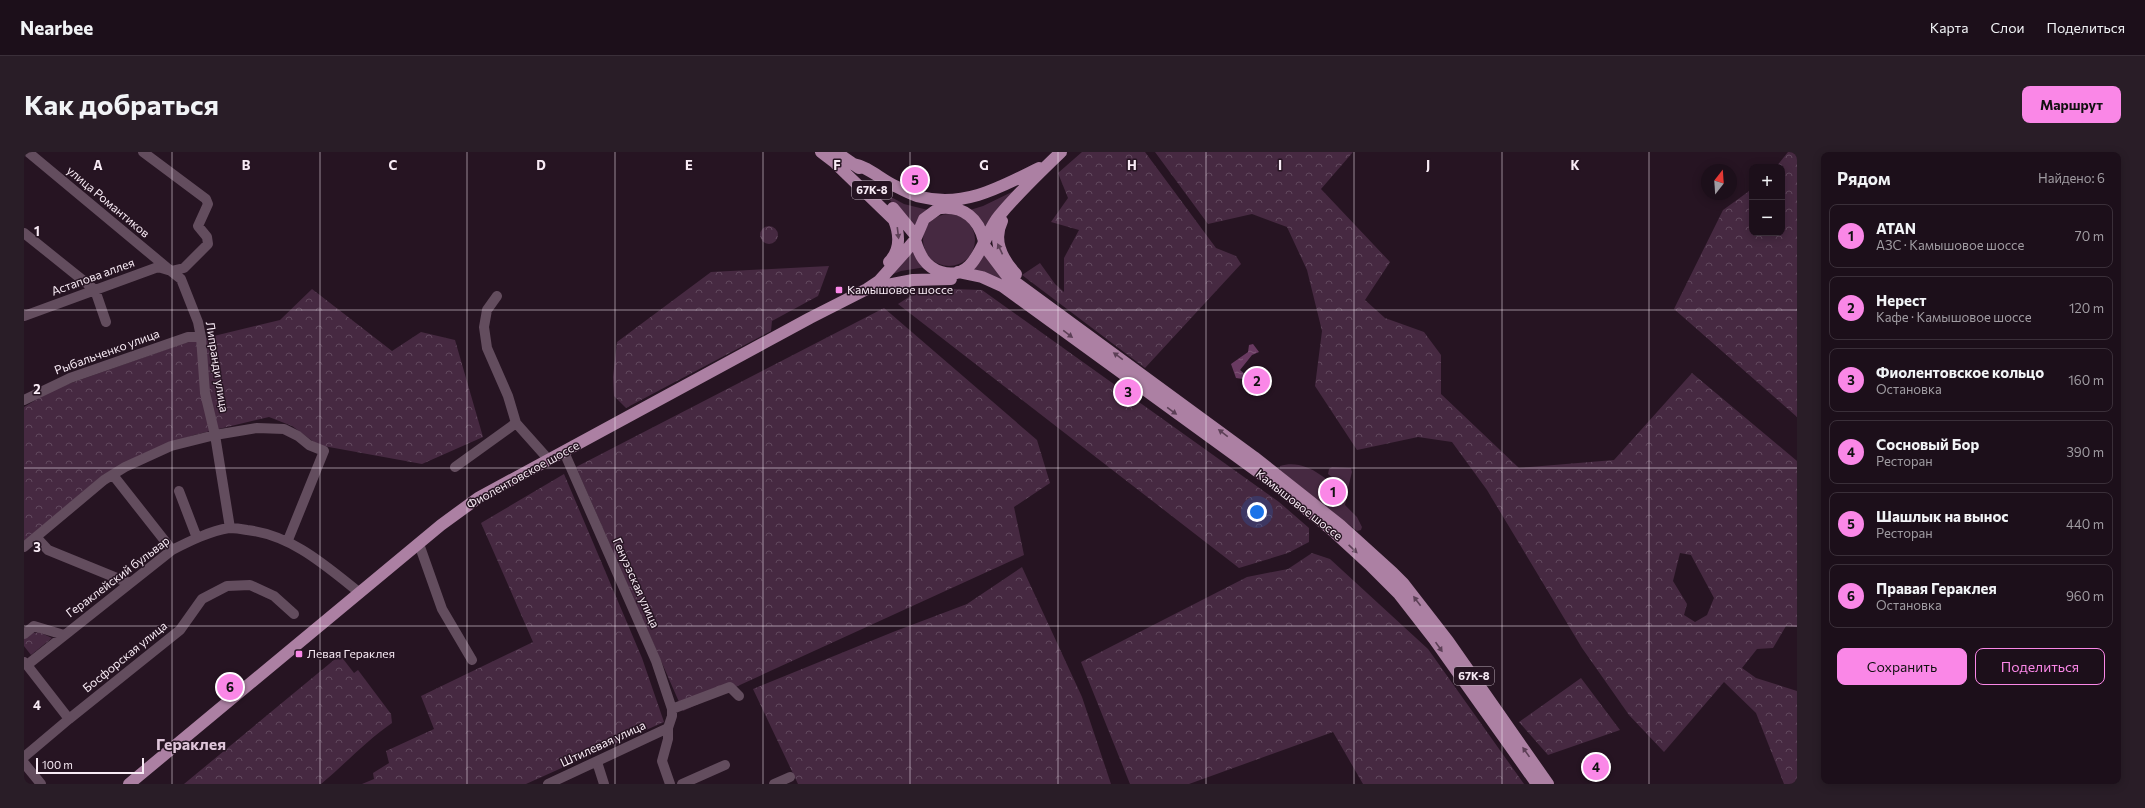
<!DOCTYPE html>
<html lang="ru">
<head>
<meta charset="utf-8">
<style>
  body { margin:0; font-family:Commissioner,sans-serif; background:#291d27; color:#f1f3f6 }
  .controls { position:absolute; right:12px; top:12px; display:grid; overflow:hidden; border-radius:8px; box-shadow:0 2px 10px #0003 }
  .controls button { width:36px; height:36px; display:grid; place-items:center; padding:0; border:0; border-bottom:1px solid #3a2f39; background:#1c0f1a; color:#f1f3f6; font:20px sans-serif }
  .compass { position:absolute; left:1677px; top:12px; width:36px; height:36px; border-radius:50%; background:#1c0f1a; box-shadow:0 2px 10px #0003; rotate:17deg }
  .scale { position:absolute; left:12px; bottom:10px; width:108px; box-sizing:border-box; padding-left:4px; border:2px solid #f8ebf5; border-top:0; font-size:11px; line-height:14px; white-space:nowrap; color:#f8ebf5; -webkit-text-stroke:3px #261422; paint-order:stroke }
  .you { position:absolute; left:1233px; top:360px; width:14px; height:14px; margin:-10px; border:3px solid #fff; border-radius:50%; background:#1a73e8; box-shadow:0 0 0 6px #1a73e833 }
  .badge { display:grid; place-items:center; width:26px; height:26px; border-radius:50%; background:#fa87e7; color:#111; font-size:13px; font-weight:700 }
  .pin { position:absolute; translate:-50% -50%; border:2px solid #fff; box-shadow:0 1px 4px #0006 }
  .list { margin:0; padding:0; list-style:none }
  h2 { display:flex; justify-content:space-between; align-items:center; height:52px; margin:0; padding:0 16px; font-size:17px }
  h2 small { font-size:13px; font-weight:400; color:#a09ca2 }
  .list li { display:grid; grid-template-columns:26px 1fr auto; gap:12px; align-items:center; box-sizing:border-box; height:64px; margin:0 8px 8px; padding:0 8px; border:1px solid #3a2f39; border-radius:8px }
  .list b { display:block; font-size:15px; white-space:nowrap }
  .list p { margin:0; font-size:13px; white-space:nowrap; color:#a09ca2 }
  .list em { font-size:13px; font-style:normal; color:#a09ca2 }
  .actions { display:flex; gap:8px; padding:12px 16px }
  .actions a { flex:1; padding:9px 0; border:1px solid #fa87e7; border-radius:8px; text-align:center; font-size:14px; color:#fa87e7 }
  .actions .main { background:#fa87e7; color:#111 }
  .map { position:relative; flex:none; width:1773px; height:632px; overflow:hidden; border-radius:8px }
  header { display:flex; align-items:center; gap:24px; box-sizing:border-box; height:56px; padding:0 20px; background:#1c0f1a; border-bottom:1px solid #3a2f39 }
  header strong { font-size:19px }
  nav { display:flex; gap:22px; margin-inline-start:auto; font-size:14px }
  .intro { display:flex; align-items:center; justify-content:space-between; box-sizing:border-box; height:96px; padding:0 24px }
  h1 { margin:0; font-size:28px }
  .button { padding:10px 18px; border-radius:8px; background:#fa87e7; color:#111; font-size:14px; font-weight:700 }
  main { display:flex; gap:24px; padding:0 24px }
  aside { flex:1; background:#1c0f1a; border-radius:8px; box-shadow:0 2px 10px #0003 }
  .map>svg:first-child { display:block }
  .grass { fill:#462941 }
  .forest { fill:url(#forest-crowns); fill-rule:evenodd }
  .water { fill:url(#water-ripples) }
  .lines { fill:none; stroke-linecap:round; stroke-linejoin:round }
  .minor { stroke:#634d5e; stroke-width:10 }
  .major { stroke:#ac80a3; stroke-width:12 }
  .oneway { fill:#5c3f56 }
  .grid { fill:none; stroke:#f8ebf5; stroke-width:1; stroke-opacity:0.55 }
  .poi-dot { fill:#fa87e7; stroke:#261422; stroke-width:1.5 }
  .labels { text-anchor:middle; stroke-width:3; stroke-linejoin:round; paint-order:stroke }
  .shield { fill:#261422; stroke:#b9aab6; stroke-width:1 }
  .shield-label { font-size:11px; font-weight:bold; fill:#f8ebf5 }
  .street-label { font-size:12px; fill:#f8ebf5; stroke:#261422 }
  .poi-label { font-size:12px; fill:#f8ebf5; stroke:#261422; text-anchor:start }
  .district-label { font-size:16px; font-weight:bold; fill:#dec5d9; stroke:#261422 }
  .grid-label { font-size:13px; text-anchor:middle; font-weight:bold; fill:#f8ebf5; stroke:#261422; stroke-width:3; stroke-linejoin:round; paint-order:stroke }
</style>
</head>
<body>
<header>
<strong>Nearbee</strong>
<nav><a>Карта</a><a>Слои</a><a>Поделиться</a></nav>
</header>
<div class="intro"><h1>Как добраться</h1><a class="button">Маршрут</a></div>
<main>
<div class="map">
<svg width="1773" height="632" viewBox="0 0 1773 632">
  <defs>
    <pattern id="forest-crowns" width="20" height="18" patternUnits="userSpaceOnUse"><rect width="20" height="18" fill="#462941"/><path d="M2 6a3 3 0 1 1 6 0M12 15a3 3 0 1 1 6 0" fill="none" stroke="#61485d"/></pattern>
    <pattern id="water-ripples" width="26" height="14" patternUnits="userSpaceOnUse"><rect width="26" height="14" fill="#693a61"/><path d="M2 4q2-2 4 0t4 0M15 11q2-2 4 0t4 0" fill="none" stroke="#7f5778"/></pattern>
  </defs>
  <rect width="100%" height="100%" fill="#261422"/>
  <path class="grass" d="M994,37L962,82L946,58L959,54Z
    M867,45L880,52L904,58L890,77L865,47Z
    M899 88a26 26 0 1 1 52 0a26 26 0 1 1-52 0Z
    M889,95L902,115L877,119L867,123Z
    M959,100L988,133L946,118Z
    M1256,314C1281,306 1305,327 1320,345L1322,349L1321,353L1333,365L1338,375L1337,378L1333,379L1256,318Z
    M1308,315L1327,316L1328,320L1324,336L1320,335L1304,322L1305,317Z"/>
  <path class="forest" d="M1058,0H1121L1192,96L1212,104L1217,112L1121,216L998,123L1016,111L1031,132L1040,140V106L1055,78L1027,70L1044,46L1034,21Z
    M1131,0H1329L1297,37L1366,110L1341,148L1361,166L1400,180L1417,203V242L1495,316L1590,308L1668,221L1773,309V475L1762,474L1749,496L1733,497L1718,516L1732,526L1773,539V632H1760L1732,561L1700,530L1640,600L1605,563L1558,496L1463,338L1428,290L1394,285L1333,298L1291,234L1298,179L1283,118L1263,75L1228,62L1184,72ZM1656,401L1667,403L1690,446L1683,463L1671,470L1660,463L1663,452L1649,429Z
    M1764,0H1773V265L1650,157L1699,58L1728,37V81H1758V15H1752Z
    M736 83a9 9 0 1 1 18 0a9 9 0 1 1-18 0Z
    M805,114L794,144L748,169L747,179L602,256L590,244L589,225L593,190L687,120Z
    M899,136L958,138L1255,350L1285,376V390L1264,401L1215,416L874,152Z
    M288,137L368,199L397,180L431,188L459,285L398,312L294,293L268,274L245,265L170,283L127,298L79,323L0,389V255L30,237L161,191L256,168Z
    M860,156L1013,288L1026,331L990,355L1000,403L659,559L552,315Z
    M540,322L618,506L640,570L502,632H338L350,627L349,621L365,611L362,599L410,577L397,544L509,490L457,371Z
    M1288,401L1306,407L1404,497L1500,632H1339L1309,580L1165,632H1106L1057,510L1223,425L1264,417Z
    M998,415L1058,545L1087,632H774L729,537L869,480L943,452Z
    M15,480L28,486L7,503L0,494V487L9,481Z
    M316,503L330,521L334,518L367,562L368,571C342,589 321,612 297,632H160Z
    M1557,526L1596,578L1524,603L1495,570Z"/>
  <path class="water" d="M1229,192L1235,200L1228,203L1216,218L1223,224L1219,227L1212,226L1207,212L1224,200L1225,193Z"/>
  <g class="lines">
    <path class="minor" d="M4,0L147,119
      M119,0L182,47L184,52L174,74L183,85L184,92L160,116L147,119L157,127L174,170L177,185L181,241L191,283L206,376
      M0,81L71,138L82,170
      M473,144L463,158L460,175L463,196L484,244L492,271L525,308
      M0,164L134,115L144,118
      M0,248L46,226L164,185H177
      M540,300L632,509L648,557V564L644,576V587L638,609L646,632
      M431,315L492,271
      M89,323L148,398
      M155,339L173,386
      M12,385L24,398L105,431
      M395,392L418,457L448,508
      M0,395L80,328L101,315L147,294L191,283L233,276L260,277L274,284L285,293L300,299L264,388
      M0,482L10,474L40,483
      M0,510L3,513L148,398C166,389 186,379 205,376C211,376 218,377 223,378C268,383 302,414 336,441
      M648,557L706,535L715,544
      M45,567L156,478L178,447L203,434L226,433L250,444L270,462
      M0,605L45,567L3,513
      M573,610L580,632
      M0,611L17,632
      M524,632L644,576
      M658,632L701,613
      M750,632L766,625"/>
    <path class="major" d="M797,0L818,16
      M812,0L835,16
      M812,12L870,68C876,83 876,99 865,110
      M829,12C845,15 856,27 871,34C880,38 888,43 897,45C940,56 977,35 1015,16
      M869,56L892,84
      M917,56C940,54 955,67 960,89
      M978,69C968,89 978,107 992,122
      M891,88C895,102 901,115 917,120C953,131 958,84 975,64C994,41 1015,21 1037,0
      M959,92L983,124L1230,305L1316,373L1369,421L1379,431L1424,489L1524,632
      M934,120L958,125L978,134L1256,336L1308,378L1345,412L1375,442L1410,487L1513,632
      M848,136L889,128L927,127
      M105,632L417,373L454,346L786,166L843,137L855,129L880,101L891,88L900,67L915,56"/>
  </g>
  <defs><path id="oneway-solid" d="M-6-.8H1V-3.2L6.5 0L1 3.2V.8H-6Z"/></defs>
  <g class="oneway">
    <use href="#oneway-solid" transform="translate(874 81) rotate(83)"/>
    <use href="#oneway-solid" transform="translate(976 97) rotate(-115)"/>
    <use href="#oneway-solid" transform="translate(1044 182) rotate(37)"/>
    <use href="#oneway-solid" transform="translate(1094 204) rotate(-144)"/>
    <use href="#oneway-solid" transform="translate(1148 259) rotate(36)"/>
    <use href="#oneway-solid" transform="translate(1199 281) rotate(-143)"/>
    <use href="#oneway-solid" transform="translate(1329 397) rotate(43)"/>
    <use href="#oneway-solid" transform="translate(1393 449) rotate(-127)"/>
    <use href="#oneway-solid" transform="translate(1415 495) rotate(55)"/>
    <use href="#oneway-solid" transform="translate(1502 600) rotate(-125)"/>
  </g>
  <path class="grid" d="M148,0V632M296,0V632M443,0V632M591,0V632M739,0V632M886,0V632M1034,0V632M1182,0V632M1330,0V632M1478,0V632M1625,0V632M0,158H1773M0,316H1773M0,474H1773"/>
  <g class="poi-dot">
    <rect x="811" y="134" width="8" height="8" rx="2"/>
    <rect x="271" y="498" width="8" height="8" rx="2"/>
  </g>
  <g class="labels">
    <g class="shield">
      <rect x="828" y="29" width="40" height="18" rx="3"/>
      <rect x="1430" y="515" width="40" height="18" rx="3"/>
    </g>
    <g class="shield-label">
      <text x="848" y="42">67К-8</text>
      <text x="1450" y="528">67К-8</text>
    </g>
    <g class="street-label">
      <text transform="translate(84 50) rotate(40)" y="4">улица Романтиков</text>
      <text transform="translate(69 125) rotate(-20)" y="4">Астапова аллея</text>
      <text transform="translate(83 200) rotate(-20)" y="4">Рыбальченко улица</text>
      <text transform="translate(193 215) rotate(81)" y="4">Липранди улица</text>
      <text transform="translate(499 323) rotate(-29)" y="4">Фиолентовское шоссе</text>
      <text transform="translate(1275 353) rotate(38)" y="4">Камышовое шоссе</text>
      <text transform="translate(94 425) rotate(-37)" y="4">Гераклейский бульвар</text>
      <text transform="translate(612 431) rotate(66)" y="4">Генуэзская улица</text>
      <text transform="translate(101 505) rotate(-39)" y="4">Босфорская улица</text>
      <text transform="translate(579 592) rotate(-25)" y="4">Штилевая улица</text>
    </g>
    <g class="poi-label">
      <text x="823" y="142">Камышовое шоссе</text>
      <text x="283" y="506">Левая Гераклея</text>
    </g>
    <g class="district-label">
      <text x="167" y="598">Гераклея</text>
    </g>
  </g>
  <g class="grid-label">
    <text x="74" y="18">A</text>
    <text x="222" y="18">B</text>
    <text x="369" y="18">C</text>
    <text x="517" y="18">D</text>
    <text x="665" y="18">E</text>
    <text x="813" y="18">F</text>
    <text x="960" y="18">G</text>
    <text x="1108" y="18">H</text>
    <text x="1256" y="18">I</text>
    <text x="1404" y="18">J</text>
    <text x="1551" y="18">K</text>
    <text x="13" y="84">1</text>
    <text x="13" y="242">2</text>
    <text x="13" y="400">3</text>
    <text x="13" y="558">4</text>
  </g>
</svg>
<div class="controls">
<button>+</button>
<button>−</button>
</div>
<svg class="compass" viewBox="-18 -18 36 36"><path d="M0-13l5 13h-10z" fill="#e53935"/><path d="M0 13l5-13h-10z" fill="#a09ca2"/></svg>
<div class="scale">100 m</div>
<div class="you"></div>
<div class="pin badge" style="left:1309px;top:340px">1</div>
<div class="pin badge" style="left:1233px;top:229px">2</div>
<div class="pin badge" style="left:1104px;top:240px">3</div>
<div class="pin badge" style="left:1572px;top:615px">4</div>
<div class="pin badge" style="left:891px;top:28px">5</div>
<div class="pin badge" style="left:206px;top:535px">6</div>
</div>
<aside>
<h2>Рядом<small>Найдено: 6</small></h2>
<ul class="list">
<li><span class="badge">1</span><div><b>ATAN</b><p>АЗС · Камышовое шоссе</p></div><em>70 m</em></li>
<li><span class="badge">2</span><div><b>Нерест</b><p>Кафе · Камышовое шоссе</p></div><em>120 m</em></li>
<li><span class="badge">3</span><div><b>Фиолентовское кольцо</b><p>Остановка</p></div><em>160 m</em></li>
<li><span class="badge">4</span><div><b>Сосновый Бор</b><p>Ресторан</p></div><em>390 m</em></li>
<li><span class="badge">5</span><div><b>Шашлык на вынос</b><p>Ресторан</p></div><em>440 m</em></li>
<li><span class="badge">6</span><div><b>Правая Гераклея</b><p>Остановка</p></div><em>960 m</em></li>
</ul>
<div class="actions"><a class="main">Сохранить</a><a>Поделиться</a></div>
</aside>
</main>
</body>
</html>
